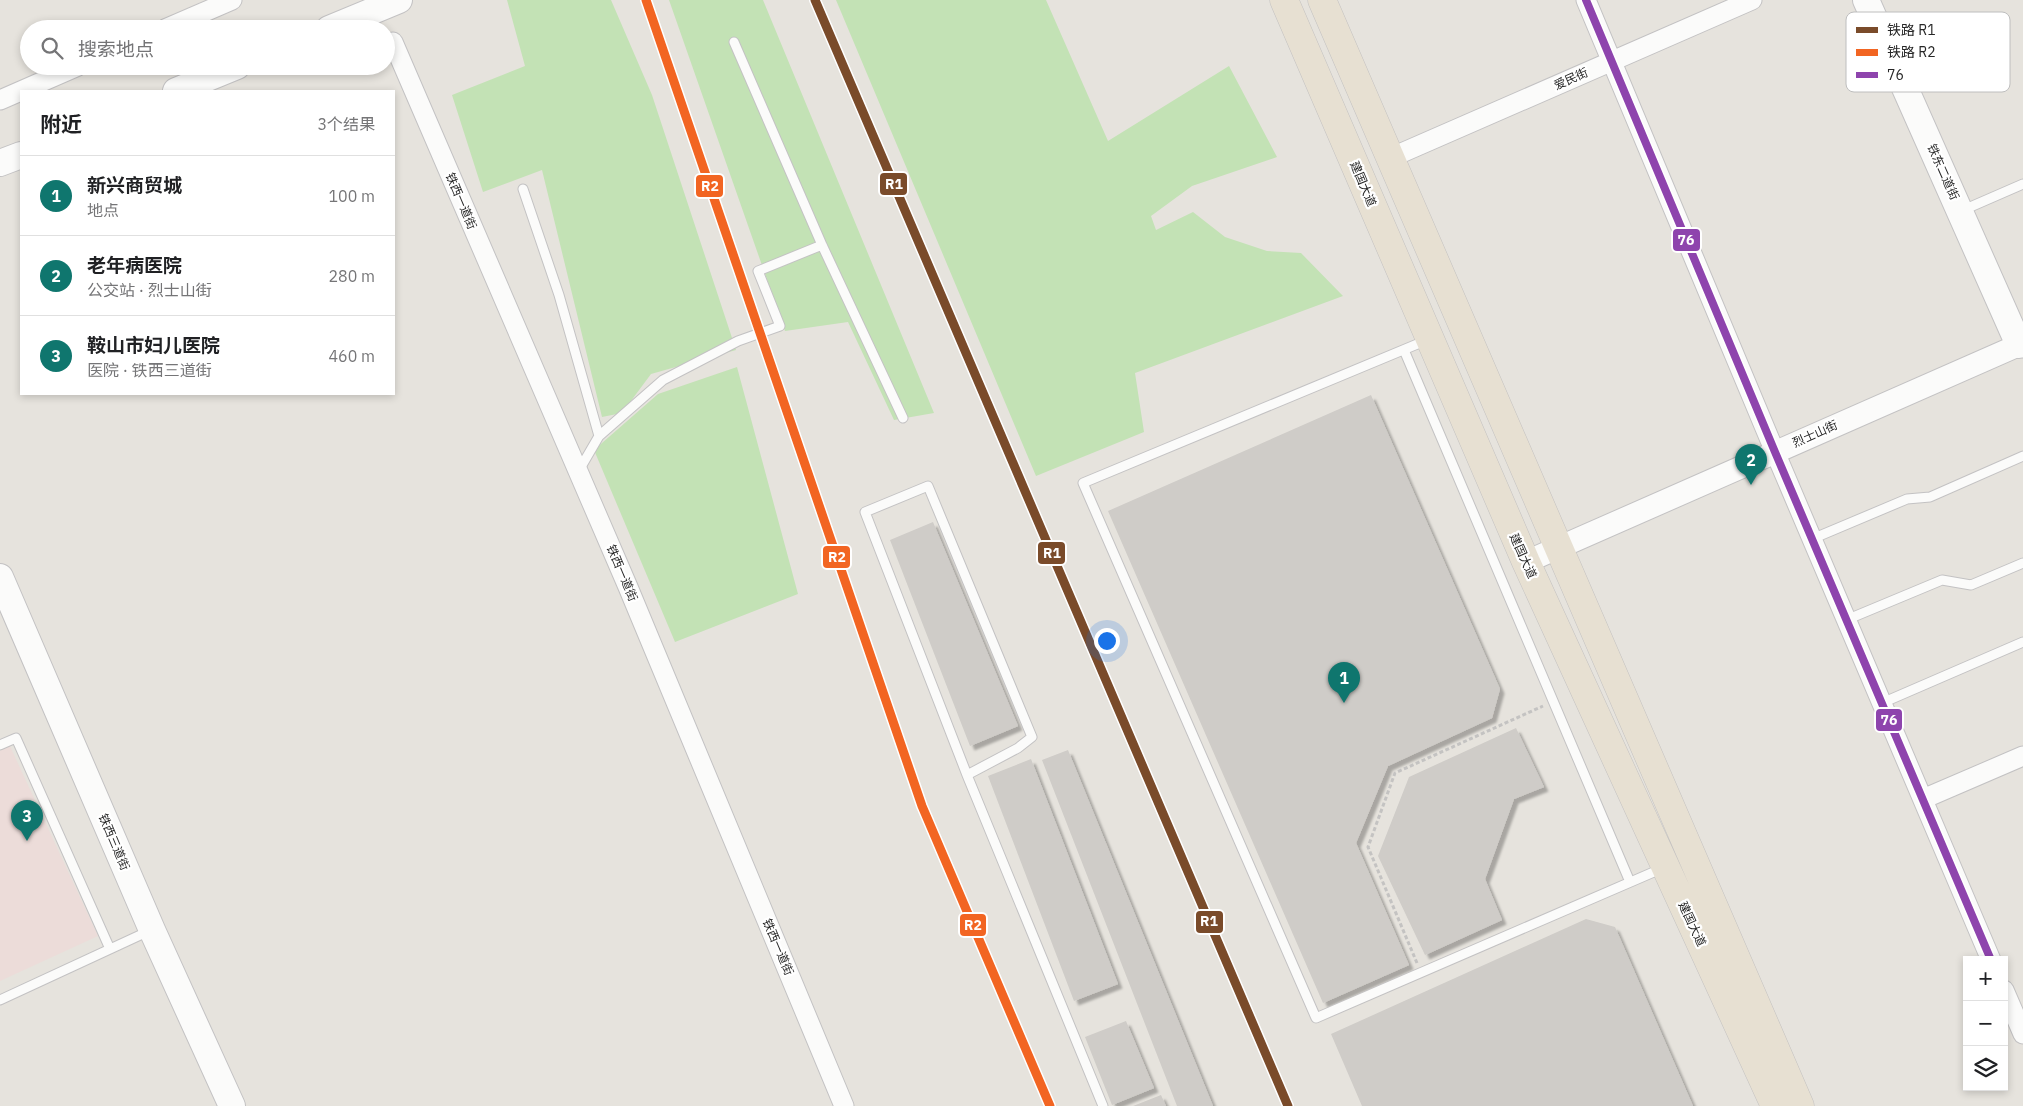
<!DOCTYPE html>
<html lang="zh">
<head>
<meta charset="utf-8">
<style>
  body { margin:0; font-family:"IBM Plex Sans","Noto Sans SC",sans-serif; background:#f2f2f2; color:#202124 }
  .controls { position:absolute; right:15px; bottom:15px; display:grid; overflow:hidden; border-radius:0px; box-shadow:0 2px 8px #0003 }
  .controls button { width:45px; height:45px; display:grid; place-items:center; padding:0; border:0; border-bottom:1px solid #e0e0e0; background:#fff; color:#202124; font:25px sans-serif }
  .you { position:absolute; left:1106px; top:640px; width:18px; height:18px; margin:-12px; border:4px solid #fff; border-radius:50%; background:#1a73e8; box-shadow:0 0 0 8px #1a73e833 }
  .badge { display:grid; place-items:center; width:32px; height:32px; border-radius:50%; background:#0f766e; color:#fff; font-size:16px; font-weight:700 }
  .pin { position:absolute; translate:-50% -41px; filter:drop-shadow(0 1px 2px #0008) }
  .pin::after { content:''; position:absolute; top:26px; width:18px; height:15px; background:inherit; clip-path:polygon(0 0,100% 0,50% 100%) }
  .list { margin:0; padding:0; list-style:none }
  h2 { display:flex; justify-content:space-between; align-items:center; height:65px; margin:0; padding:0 20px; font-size:21px }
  h2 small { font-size:16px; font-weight:400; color:#757577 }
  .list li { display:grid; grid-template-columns:32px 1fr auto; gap:15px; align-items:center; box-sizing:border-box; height:80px; padding:0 20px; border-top:1px solid #e0e0e0 }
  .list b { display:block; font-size:19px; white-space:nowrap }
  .list p { margin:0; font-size:16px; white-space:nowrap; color:#757577 }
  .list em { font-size:16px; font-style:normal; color:#757577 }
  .icon { flex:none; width:28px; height:28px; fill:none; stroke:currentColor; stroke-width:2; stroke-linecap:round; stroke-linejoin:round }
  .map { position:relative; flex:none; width:2023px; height:1106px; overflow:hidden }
  .search { position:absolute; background:#fff; box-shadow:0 2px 8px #0003; left:20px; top:20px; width:375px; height:55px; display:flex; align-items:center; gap:12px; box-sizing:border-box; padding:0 18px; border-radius:28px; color:#757577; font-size:19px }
  .panel { position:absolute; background:#fff; box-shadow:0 2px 8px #0003; left:20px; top:90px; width:375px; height:305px; border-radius:0px }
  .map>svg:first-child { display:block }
  .medical { fill:#ecdcd9 }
  .green { fill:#c3e2b5 }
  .building { fill:#cfccc8; filter:url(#shadow) }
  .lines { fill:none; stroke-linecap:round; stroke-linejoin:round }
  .service-casing { stroke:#c3c2c3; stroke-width:11 }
  .minor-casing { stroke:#c3c2c3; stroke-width:21 }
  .tertiary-casing { stroke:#c3c2c3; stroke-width:24 }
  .secondary-casing { stroke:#c3c2c3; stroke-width:28 }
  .trunk-casing { stroke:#c3c1c0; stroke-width:29 }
  .path { stroke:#c4c3c2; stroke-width:3; stroke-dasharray:4 2.5; stroke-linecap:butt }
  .service { stroke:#fbfbfa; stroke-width:9 }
  .minor { stroke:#fbfbfa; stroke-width:19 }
  .tertiary { stroke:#fbfbfa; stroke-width:22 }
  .secondary { stroke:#fbfbfa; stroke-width:26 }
  .trunk { stroke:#e7e0d2; stroke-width:28 }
  .bus-1-casing { stroke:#fff; stroke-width:11 }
  .bus-1 { stroke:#8e44ad; stroke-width:8 }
  .rail-1-casing { stroke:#fff; stroke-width:12 }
  .rail-2-casing { stroke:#fff; stroke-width:12 }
  .rail-1 { stroke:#7a4b2a; stroke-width:9 }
  .rail-2 { stroke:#f26522; stroke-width:9 }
  .labels { text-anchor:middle; stroke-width:4.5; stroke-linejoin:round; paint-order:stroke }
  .street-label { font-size:12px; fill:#272727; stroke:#fff }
  .key { fill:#fff; stroke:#bebebe; stroke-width:1 }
  .key-label { font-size:14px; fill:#272727 }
  .line-badge { stroke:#fff; stroke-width:2 }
  .badge-label { font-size:14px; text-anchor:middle; font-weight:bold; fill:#fff }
</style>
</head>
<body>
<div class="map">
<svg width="2023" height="1106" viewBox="0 0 2023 1106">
  <defs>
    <filter id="shadow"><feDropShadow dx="4.5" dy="4.5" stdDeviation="1" flood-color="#0004"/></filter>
  </defs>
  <rect width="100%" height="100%" fill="#e6e3dd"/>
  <path class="medical" d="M8,742L98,936L0,981V745Z"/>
  <path class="green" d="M507,0H611L652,95L736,350L651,374L622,413L602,417L542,170L483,192L452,95L525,66Z
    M669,0H763L934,413L894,420L848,322L785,331Z
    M836,0H1046L1108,141L1229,66L1277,157L1192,186L1151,216L1156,230L1193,212L1225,237L1267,251L1301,253L1343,296L1135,373L1144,432L1036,476Z
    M737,367L798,594L675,642L594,450L658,394Z"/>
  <path class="building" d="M1371,395L1500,689L1492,718L1388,766L1356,843L1409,965L1323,1003L1108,511Z
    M933,522L1018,726L970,746L890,540Z
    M1516,728L1544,787L1514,799L1485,879L1502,920L1425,955L1378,856L1409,777Z
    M1068,750L1213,1106H1177L1042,760Z
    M1031,759L1118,984L1074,1001L988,776Z
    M1586,919L1615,927L1693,1106H1362L1331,1034Z
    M1126,1021L1154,1088L1112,1105L1085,1037Z
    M1161,1095L1166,1106H1133Z"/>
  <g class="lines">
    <g class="service-casing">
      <path id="service" d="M734,42L822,245L903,418
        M523,189L559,295L599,436L578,472
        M1961,211L2023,184
        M1427,340L1083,483L1316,1018L1663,868
        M1404,350L1630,882
        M599,436L663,380L738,341L780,326L758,271L822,245
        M1812,539L1907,499L1930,497L2023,456
        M1846,620L1942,580L1971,585L2023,563
        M1882,703L2023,642
        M0,745L16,738L110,949
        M967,775L1018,748L1032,737L928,486L865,512L967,775L1103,1106
        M0,1000L149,931"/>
    </g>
    <g class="minor-casing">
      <path id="minor" d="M1586,0L1775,452L1991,960
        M165,29L232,0
        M393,42L628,587L844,1106
        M0,100L78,66
        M1390,158L1752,0
        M1923,799L2023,756
        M2004,990L2023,1034"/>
    </g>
    <g class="tertiary-casing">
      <path id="tertiary" d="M1526,562L2019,345"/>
    </g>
    <g class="secondary-casing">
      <path id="secondary" d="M1866,0L2019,345L2023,344
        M329,29L399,0
        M176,91L237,66
        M0,163L21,155
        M0,577L152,930L232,1106"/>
    </g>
    <g class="trunk-casing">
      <path id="trunk" d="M1284,0L1526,562L1775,1106
        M1322,0L1800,1106"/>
    </g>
    <path class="path" d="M1417,963L1368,847L1395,773L1543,706"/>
    <use href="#service" class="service"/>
    <use href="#minor" class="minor"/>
    <use href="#tertiary" class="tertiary"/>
    <use href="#secondary" class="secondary"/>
    <use href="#trunk" class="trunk"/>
    <g class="bus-1-casing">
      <path id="bus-1" d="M1586,0L1775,452L1991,960"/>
    </g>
    <use href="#bus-1" class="bus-1"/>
    <g class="rail-1-casing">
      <path id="rail-1" d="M815,0L1288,1106"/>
    </g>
    <g class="rail-2-casing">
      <path id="rail-2" d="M646,0L922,806L1050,1106"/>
    </g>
    <use href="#rail-1" class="rail-1"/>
    <use href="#rail-2" class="rail-2"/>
  </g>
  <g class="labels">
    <g class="street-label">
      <text transform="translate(1571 79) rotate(-24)" y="4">爱民街</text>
      <text transform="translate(1943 172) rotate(66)" y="4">铁东二道街</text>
      <text transform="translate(1363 184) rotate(67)" y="4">建国大道</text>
      <text transform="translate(461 201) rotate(67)" y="4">铁西一道街</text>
      <text transform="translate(1815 434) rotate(-24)" y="4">烈士山街</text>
      <text transform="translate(1523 556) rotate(66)" y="4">建国大道</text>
      <text transform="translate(622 573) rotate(67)" y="4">铁西一道街</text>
      <text transform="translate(114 842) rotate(67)" y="4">铁西三道街</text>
      <text transform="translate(1692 924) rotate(65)" y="4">建国大道</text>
      <text transform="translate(778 947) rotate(67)" y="4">铁西一道街</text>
    </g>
  </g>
  <rect x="1846" y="12" width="164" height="80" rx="8" class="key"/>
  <rect x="1856" y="27" width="22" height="6" fill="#7a4b2a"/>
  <rect x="1856" y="49" width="22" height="7" fill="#f26522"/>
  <rect x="1856" y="72" width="22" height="6" fill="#8e44ad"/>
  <g class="key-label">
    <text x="1887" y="35">铁路 R1</text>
    <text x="1887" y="57">铁路 R2</text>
    <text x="1887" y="80">76</text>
  </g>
  <g class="line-badge">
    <rect x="879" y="172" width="29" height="24" rx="5" fill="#7a4b2a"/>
    <rect x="695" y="174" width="29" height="24" rx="5" fill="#f26522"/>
    <rect x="1672" y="228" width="29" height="24" rx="5" fill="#8e44ad"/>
    <rect x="1037" y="541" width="29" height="24" rx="5" fill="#7a4b2a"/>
    <rect x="822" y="545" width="29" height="24" rx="5" fill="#f26522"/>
    <rect x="1875" y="708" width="28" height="24" rx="5" fill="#8e44ad"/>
    <rect x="1195" y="910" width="29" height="24" rx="5" fill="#7a4b2a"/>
    <rect x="959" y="913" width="28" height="24" rx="5" fill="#f26522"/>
  </g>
  <g class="badge-label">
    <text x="894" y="189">R1</text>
    <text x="710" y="191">R2</text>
    <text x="1686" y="245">76</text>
    <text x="1052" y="558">R1</text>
    <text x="837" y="562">R2</text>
    <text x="1889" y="725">76</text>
    <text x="1209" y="926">R1</text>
    <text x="973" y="930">R2</text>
  </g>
</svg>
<div class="controls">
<button>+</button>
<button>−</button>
<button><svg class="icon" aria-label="layers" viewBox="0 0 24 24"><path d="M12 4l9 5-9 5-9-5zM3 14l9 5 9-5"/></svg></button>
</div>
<div class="you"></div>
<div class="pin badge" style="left:1344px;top:703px">1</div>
<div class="pin badge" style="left:1751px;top:485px">2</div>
<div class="pin badge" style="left:27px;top:841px">3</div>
<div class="search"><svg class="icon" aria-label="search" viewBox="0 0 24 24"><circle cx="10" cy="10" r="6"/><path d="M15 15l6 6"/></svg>搜索地点</div>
<section class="panel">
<h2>附近<small>3个结果</small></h2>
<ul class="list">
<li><span class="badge">1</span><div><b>新兴商贸城</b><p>地点</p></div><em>100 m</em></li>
<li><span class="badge">2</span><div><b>老年病医院</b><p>公交站 · 烈士山街</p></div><em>280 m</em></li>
<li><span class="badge">3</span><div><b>鞍山市妇儿医院</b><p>医院 · 铁西三道街</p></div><em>460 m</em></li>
</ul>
</section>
</div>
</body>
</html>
